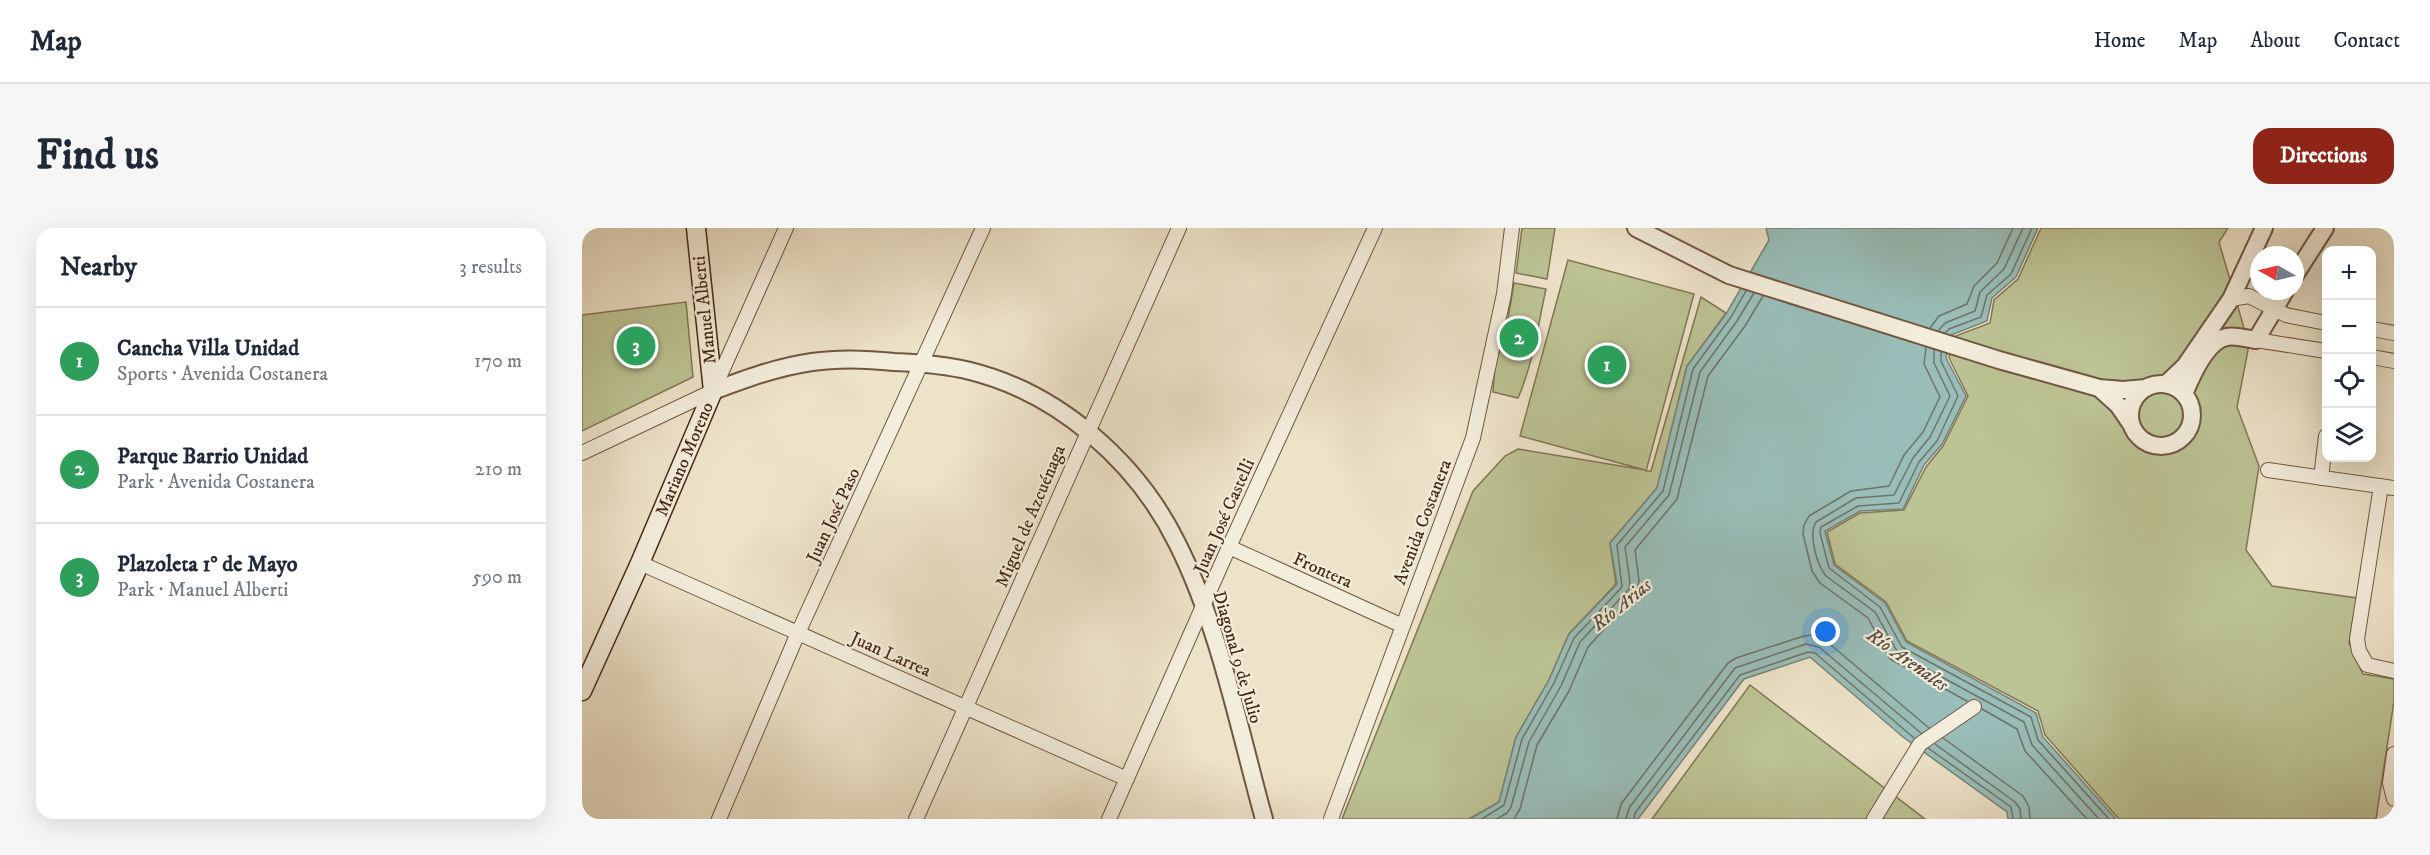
<!DOCTYPE html>
<html lang="en">
<head>
<meta charset="utf-8">
<style>
  body { margin:0; font-family:"IM FELL DW Pica",serif; background:#f6f6f7; color:#1f2937 }
  .controls { position:absolute; right:18px; top:18px; display:grid; overflow:hidden; border-radius:12px; box-shadow:0 6px 24px #0002 }
  .controls button { width:54px; height:54px; display:grid; place-items:center; padding:0; border:0; border-bottom:2px solid #e0e1e3; background:#fff; color:#1f2937; font:30px sans-serif }
  .compass { position:absolute; left:1668px; top:18px; width:54px; height:54px; border-radius:50%; background:#fff; box-shadow:0 6px 24px #0002; rotate:278deg }
  .you { position:absolute; left:1244px; top:404px; width:21px; height:21px; margin:-15px; border:4px solid #fff; border-radius:50%; background:#1a73e8; box-shadow:0 0 0 9px #1a73e833 }
  .badge { display:grid; place-items:center; width:39px; height:39px; border-radius:50%; background:#8f2418; color:#fff; font-size:20px; font-weight:700 }
  .pin { position:absolute; translate:-50% -50%; border:3px solid #fff; box-shadow:0 2px 6px #0006 }
  .list { margin:0; padding:0; list-style:none }
  h2 { display:flex; justify-content:space-between; align-items:center; height:78px; margin:0; padding:0 24px; font-size:26px }
  h2 small { font-size:20px; font-weight:400; color:#747a83 }
  .list li { display:grid; grid-template-columns:39px 1fr auto; gap:18px; align-items:center; box-sizing:border-box; height:108px; padding:0 24px; border-top:2px solid #e0e1e3 }
  .list b { display:block; font-size:22px; white-space:nowrap }
  .list p { margin:0; font-size:20px; white-space:nowrap; color:#747a83 }
  .list em { font-size:20px; font-style:normal; color:#747a83 }
  .icon { flex:none; width:33px; height:33px; fill:none; stroke:currentColor; stroke-width:2; stroke-linecap:round; stroke-linejoin:round }
  .map { position:relative; flex:none; width:1812px; height:591px; overflow:hidden; border-radius:18px }
  header { display:flex; align-items:center; gap:36px; box-sizing:border-box; height:84px; padding:0 30px; background:#fff; border-bottom:2px solid #e0e1e3 }
  header strong { font-size:28px }
  nav { display:flex; gap:33px; margin-inline-start:auto; font-size:21px }
  .intro { display:flex; align-items:center; justify-content:space-between; box-sizing:border-box; height:144px; padding:0 36px }
  h1 { margin:0; font-size:42px }
  .button { padding:15px 27px; border-radius:18px; background:#8f2418; color:#fff; font-size:21px; font-weight:700 }
  main { display:flex; gap:36px; padding:0 36px }
  aside { flex:1; background:#fff; border-radius:18px; box-shadow:0 6px 24px #0002 }
  .map>svg:first-child { display:block }
  .green { fill:#bcc394; stroke:#827654; stroke-width:1.5 }
  .water { fill:#99beb9; stroke:#798277; stroke-width:1.5 }
  .lines { fill:none; stroke-linecap:round; stroke-linejoin:round }
  .shore { stroke:#707367; stroke-width:1.5 }
  .minor-casing { stroke:#715742; stroke-width:16 }
  .tertiary-casing { stroke:#715742; stroke-width:20 }
  .secondary-casing { stroke:#482815; stroke-width:21 }
  .minor { stroke:#f3eddc; stroke-width:14 }
  .tertiary { stroke:#f3eddc; stroke-width:16 }
  .secondary { stroke:#f3eddc; stroke-width:18 }
  .labels { text-anchor:middle; stroke-width:4.5; stroke-linejoin:round; paint-order:stroke }
  .street-label { font-size:18px; fill:#482815; stroke:#f3eddc }
  .water-label { font-size:20px; font-style:italic; fill:#5c4e3e; stroke:#f3eddc }
</style>
</head>
<body>
<header>
<strong>Map</strong>
<nav><a>Home</a><a>Map</a><a>About</a><a>Contact</a></nav>
</header>
<div class="intro"><h1>Find us</h1><a class="button">Directions</a></div>
<main>
<aside>
<h2>Nearby<small>3 results</small></h2>
<ul class="list">
<li><span class="badge" style="background:#2e9e5b">1</span><div><b>Cancha Villa Unidad</b><p>Sports · Avenida Costanera</p></div><em>170 m</em></li>
<li><span class="badge" style="background:#2e9e5b">2</span><div><b>Parque Barrio Unidad</b><p>Park · Avenida Costanera</p></div><em>210 m</em></li>
<li><span class="badge" style="background:#2e9e5b">3</span><div><b>Plazoleta 1° de Mayo</b><p>Park · Manuel Alberti</p></div><em>590 m</em></li>
</ul>
</aside>
<div class="map">
<svg width="1812" height="591" viewBox="0 0 1812 591">
  <rect width="100%" height="100%" fill="#ede3c9"/>
  <filter id="stains"><feTurbulence type="fractalNoise" baseFrequency=".00333" numOctaves="4"/><feColorMatrix values="0 0 0 0 .2 0 0 0 0 .09 0 0 0 0 .02 0 0 0 .5 -.17"/></filter>
  <radialGradient id="worn" r=".72"><stop offset=".6" stop-color="#630" stop-opacity="0"/><stop offset="1" stop-color="#630" stop-opacity=".3"/></radialGradient>
  <path class="green" d="M940,0H973L965,51L934,45Z
    M1459,0H1646L1637,14L1667,117L1655,179L1677,238L1664,322L1690,358L1775,370L1767,415L1781,446L1812,451V473L1794,591H1537L1463,507L1456,483L1325,413L1304,374L1253,336L1245,304L1278,285L1322,282L1344,239L1361,218L1386,168L1367,130L1371,109L1408,95L1412,72L1436,51Z
    M986,32L1112,66L1064,243H1069L1119,69L1144,85L1105,138L1075,260L1028,315L1034,356L987,406L967,452L934,509L917,574L887,591H760L891,263L923,228L936,221L1063,242L938,208Z
    M932,55L964,61C956,97 951,136 936,170L911,164L913,136L924,102Z
    M104,74L111,149L0,203V87Z
    M1168,457L1343,591H1070Z"/>
  <path class="water" d="M1184,0H1456L1434,49L1410,70L1405,93L1369,107L1364,130L1384,168L1360,216L1342,237L1321,281L1278,283L1243,303L1252,337L1303,375L1324,414L1454,485L1461,509L1534,591H1426L1425,584L1321,509L1228,429L1162,451L1056,591H888L917,574L934,509L967,452L987,406L1035,356L1028,315L1075,260L1105,138L1144,86L1187,12Z"/>
  <g class="lines">
    <path class="shore" d="M1348,100L1357,88L1385,76L1392,58L1415,35L1431,0
      M1356,103L1363,95L1393,83L1398,64L1422,41L1441,0
      M1363,105L1367,101L1399,89L1405,67L1429,46L1450,0
      M1344,119L1342,136L1358,169L1341,204L1322,227L1307,258L1269,263L1227,288L1222,297L1221,306L1230,343L1238,355L1286,390L1308,431L1385,473
      M1352,122V135L1368,168L1348,209L1331,230L1312,267L1274,270L1234,294C1226,307 1235,337 1244,348L1293,384L1316,425L1442,494L1450,517L1517,591
      M1359,124V133L1376,168L1355,213L1337,234L1317,275L1276,278L1239,299L1238,305L1247,340L1298,379L1320,419L1449,489L1456,512L1527,591
      M1400,481L1435,501L1443,523L1505,591
      M1361,510L1441,568L1447,579L1448,591
      M1353,516L1433,574L1438,581L1439,591
      M1346,520L1429,579L1431,591
      M900,591L922,577L940,511L972,455L992,410L1040,359L1035,317L1081,263L1111,141L1149,89L1164,63
      M915,591L925,585L929,579L947,514L979,458L998,414L1047,361L1048,354L1043,319L1087,267L1118,144L1155,93L1172,65
      M932,591L938,581L955,517L987,463L1006,419L1055,365L1057,353L1053,322L1095,271L1126,148L1163,98L1181,68
      M1035,591L1039,576L1146,435L1154,430L1222,408L1232,407L1243,412L1347,500
      M1044,591L1047,580L1153,440L1224,416L1237,419L1339,505
      M1052,591L1053,585L1158,447L1226,424L1233,425L1332,510"/>
    <g class="minor-casing">
      <path id="minor" d="M1649,71L1667,68L1704,87L1744,95
        M1790,101L1812,105
        M1674,112L1744,123
        M1790,129L1812,133
        M0,225L131,163L204,0
        M1686,242L1812,260
        M1739,250L1744,208
        M1799,258L1775,411L1777,423L1785,437L1812,443
        M647,319L821,398
        M58,335L545,551
        M1812,526L1808,555L1812,571
        M137,591L216,405L401,0
        M334,591L597,0
        M527,591L647,319L793,0
        M749,591L891,210L922,66L930,0
        M1292,591L1338,516L1392,479"/>
    </g>
    <g class="tertiary-casing">
      <path id="tertiary" d="M1054,0L1147,47L1417,132L1517,160L1541,162L1564,160
        M1713,47L1743,0
        M1584,156L1603,138L1649,71L1682,0
        M1548 187a31 31 0 1 1 62 0a31 31 0 1 1-62 0Z
        M1517,160L1536,177L1549,196
        M131,163C163,151 195,139 230,134C257,130 285,131 312,134C337,135 364,137 388,143C477,165 555,234 595,315C637,398 657,501 682,591
        M1602,166C1609,149 1625,112 1645,109C1653,107 1665,111 1674,112L1703,63"/>
    </g>
    <g class="secondary-casing">
      <path id="secondary" d="M0,463L58,335L131,163L114,0"/>
    </g>
    <use href="#minor" class="minor"/>
    <use href="#tertiary" class="tertiary"/>
    <use href="#secondary" class="secondary"/>
  </g>
  <g class="labels">
    <g class="street-label">
      <text transform="translate(122 82) rotate(-96)" y="6">Manuel Alberti</text>
      <text transform="translate(102 231) rotate(-67)" y="6">Mariano Moreno</text>
      <text transform="translate(251 287) rotate(-65)" y="6">Juan José Paso</text>
      <text transform="translate(448 288) rotate(-67)" y="6">Miguel de Azcuénaga</text>
      <text transform="translate(642 288) rotate(-66)" y="6">Juan José Castelli</text>
      <text transform="translate(840 294) rotate(-69)" y="6">Avenida Costanera</text>
      <text transform="translate(741 342) rotate(24)" y="6">Frontera</text>
      <text transform="translate(309 426) rotate(24)" y="6">Juan Larrea</text>
      <text transform="translate(656 429) rotate(74)" y="6">Diagonal 9 de Julio</text>
    </g>
    <g class="water-label">
      <text transform="translate(1039 376) rotate(-39)" y="7">Río Arias</text>
      <text transform="translate(1326 431) rotate(35)" y="7">Río Arenales</text>
    </g>
  </g>
  <rect width="100%" height="100%" filter="url(#stains)"/>
  <rect width="100%" height="100%" fill="url(#worn)"/>
</svg>
<div class="controls">
<button>+</button>
<button>−</button>
<button><svg class="icon" aria-label="locate" viewBox="0 0 24 24"><circle cx="12" cy="12" r="6"/><path d="M12 2v4M12 18v4M2 12h4M18 12h4"/></svg></button>
<button><svg class="icon" aria-label="layers" viewBox="0 0 24 24"><path d="M12 4l9 5-9 5-9-5zM3 14l9 5 9-5"/></svg></button>
</div>
<svg class="compass" viewBox="-18 -18 36 36"><path d="M0-13l5 13h-10z" fill="#e53935"/><path d="M0 13l5-13h-10z" fill="#747a83"/></svg>
<div class="you"></div>
<div class="pin badge" style="left:1025px;top:137px;background:#2e9e5b">1</div>
<div class="pin badge" style="left:937px;top:110px;background:#2e9e5b">2</div>
<div class="pin badge" style="left:54px;top:118px;background:#2e9e5b">3</div>
</div>
</main>
</body>
</html>
